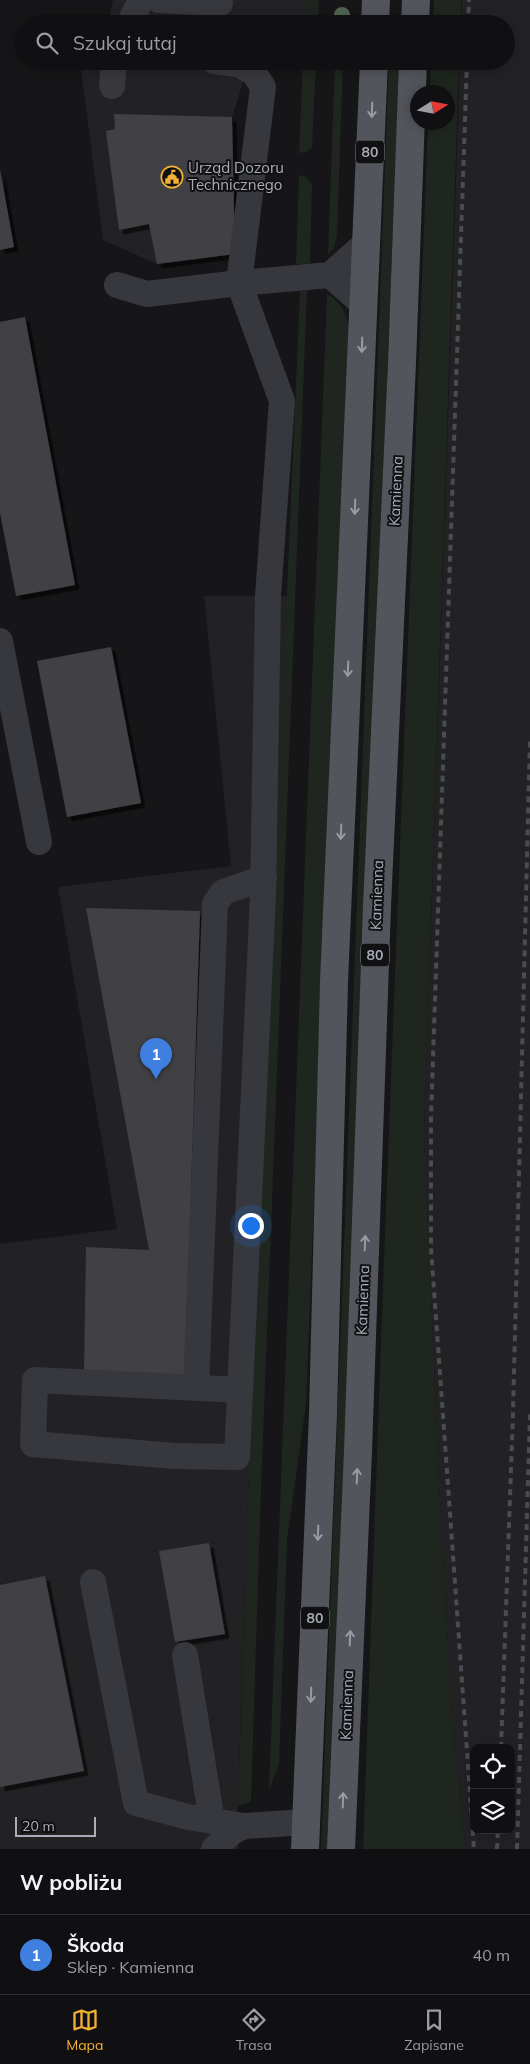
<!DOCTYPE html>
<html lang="pl">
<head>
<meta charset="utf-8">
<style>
  body { margin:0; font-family:Mulish,sans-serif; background:#19191b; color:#f1f3f6 }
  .controls { position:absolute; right:15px; bottom:15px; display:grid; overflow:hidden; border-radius:10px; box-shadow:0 2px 12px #0003 }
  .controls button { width:45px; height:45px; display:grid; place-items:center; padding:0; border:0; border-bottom:1px solid #303032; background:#101012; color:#f1f3f6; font:25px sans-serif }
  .compass { position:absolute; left:410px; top:85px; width:45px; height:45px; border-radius:50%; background:#101012; box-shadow:0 2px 12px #0003; rotate:79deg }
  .scale { position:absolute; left:15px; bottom:12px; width:81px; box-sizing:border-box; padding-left:5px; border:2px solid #a8adb8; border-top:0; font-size:14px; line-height:18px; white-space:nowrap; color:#a8adb8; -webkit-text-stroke:4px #111113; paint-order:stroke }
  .you { position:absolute; left:250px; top:1225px; width:18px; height:18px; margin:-12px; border:4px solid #fff; border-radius:50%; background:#1a73e8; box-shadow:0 0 0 8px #1a73e833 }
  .badge { display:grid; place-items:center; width:32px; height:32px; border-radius:50%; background:#f2b134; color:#fff; font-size:16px; font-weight:700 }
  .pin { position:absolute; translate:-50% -41px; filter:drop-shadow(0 1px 2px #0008) }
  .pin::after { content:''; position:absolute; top:26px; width:18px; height:15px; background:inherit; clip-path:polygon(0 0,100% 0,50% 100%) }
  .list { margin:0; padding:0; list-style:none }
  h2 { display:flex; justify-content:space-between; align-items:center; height:65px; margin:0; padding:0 20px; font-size:21px }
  h2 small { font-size:16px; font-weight:400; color:#9c9d9f }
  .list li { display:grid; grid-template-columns:32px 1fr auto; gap:15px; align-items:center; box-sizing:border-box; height:80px; padding:0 20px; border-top:1px solid #303032 }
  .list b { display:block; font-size:19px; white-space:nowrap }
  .list p { margin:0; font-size:16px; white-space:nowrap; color:#9c9d9f }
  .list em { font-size:16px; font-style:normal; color:#9c9d9f }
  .icon { flex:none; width:28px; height:28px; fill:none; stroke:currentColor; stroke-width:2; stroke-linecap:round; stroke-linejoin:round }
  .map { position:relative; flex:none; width:530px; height:1849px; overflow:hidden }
  .search { position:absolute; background:#101012; box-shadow:0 2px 12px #0003; left:15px; right:15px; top:15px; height:55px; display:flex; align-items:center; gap:12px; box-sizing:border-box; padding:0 18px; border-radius:28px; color:#9c9d9f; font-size:19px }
  .sheet { height:145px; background:#101012 }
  nav { display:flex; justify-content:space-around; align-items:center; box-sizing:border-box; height:70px; border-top:1px solid #303032; background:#101012; font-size:14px; color:#9c9d9f }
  nav a { display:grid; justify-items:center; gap:2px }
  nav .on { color:#f2b134 }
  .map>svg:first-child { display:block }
  .built { fill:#222225; fill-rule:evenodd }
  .green { fill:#1e261f }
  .building { fill:#404145; filter:url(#shadow) }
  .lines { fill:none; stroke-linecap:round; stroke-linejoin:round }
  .minor { stroke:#37383d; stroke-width:26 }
  .major { stroke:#53555c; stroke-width:28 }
  .rail { stroke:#4a4c52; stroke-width:4; stroke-dasharray:6 5; stroke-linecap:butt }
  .tree { fill:#506452 }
  .oneway { stroke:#979ba6 }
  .labels { text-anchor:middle; stroke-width:4; stroke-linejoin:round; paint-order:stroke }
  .shield { fill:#111113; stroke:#7b7e86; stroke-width:1 }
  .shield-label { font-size:14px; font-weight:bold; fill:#a8adb8 }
  .poi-label { font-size:15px; fill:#a8adb8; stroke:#111113; text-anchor:start }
  .street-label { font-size:15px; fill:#a8adb8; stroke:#111113 }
</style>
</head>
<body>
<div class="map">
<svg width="530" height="1849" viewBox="0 0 530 1849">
  <defs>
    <filter id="shadow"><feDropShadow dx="4.5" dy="4.5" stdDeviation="0" flood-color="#0009"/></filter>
  </defs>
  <rect width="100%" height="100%" fill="#161618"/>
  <path class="built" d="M113,0H308L307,24H106L108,22Z
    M462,0H530V1849H466L452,1720L439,1481L424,1135L460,61H506V24H461ZM474,1748H511V1830H474Z
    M80,61H245V76L232,117L235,254L157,264L103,240Z
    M204,596H288L247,1519L237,1830L239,1849H0V1244L117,1229L58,887L231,866Z"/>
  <path class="green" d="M308,0H319L318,24H307Z
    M434,0H461V24H433Z
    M303,61H316L312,148L306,152L299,153Z
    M335,61H343L337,236L334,248L328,255Z
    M389,61H399L398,101L330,1849H321Z
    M431,61H459L424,1135L439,1481L452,1720L466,1849H363L383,1285L428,123L448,122V92H430Z
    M299,175L305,176L312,184L310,264H296Z
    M307,290L261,1489L251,1802L238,1806L247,1519L300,291Z
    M327,294C342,303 345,311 349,327L306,1404L287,1540L279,1764L269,1789Z"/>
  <path class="building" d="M114,114L232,117L235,254L157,264L149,224L119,230L106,131L115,129Z
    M0,169L14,247L0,250Z
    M25,317L75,585L16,596L0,513V322Z
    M111,647L141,803L67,817L37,661Z
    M86,908L200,911L185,1377L84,1372L86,1247L149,1250Z
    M209,1543L225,1634L175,1642L159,1551Z
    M45,1576L84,1771L0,1787V1585Z"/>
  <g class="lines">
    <path class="minor" d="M159,0L220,3
      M129,24L141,0
      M214,61L239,64L254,73L263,87L239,283L282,401L268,596L263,895L237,1457L174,1456L33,1444L35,1380L240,1390
      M112,86L114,61
      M330,275L364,305
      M117,285L147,294L239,283L330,275L366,243
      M0,641L39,842
      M196,1388L215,904L223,892L264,878
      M93,1582L136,1803L188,1817L244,1826L306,1822
      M185,1655L212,1821
      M214,1849L232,1832L244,1826"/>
    <path class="major" d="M375,24L376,0
      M415,24L416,0
      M305,1849L323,1414L334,982L374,61
      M341,1849L358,1451L377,906L402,363L413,61"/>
    <path class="rail" d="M468,24L469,0
      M467,61L431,1117V1248L474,1849
      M501,1748L513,1413L530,738
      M497,1849L498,1830
      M517,1849L530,1414"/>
  </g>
  <circle class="tree" cx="342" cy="15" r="8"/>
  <defs><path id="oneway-shaft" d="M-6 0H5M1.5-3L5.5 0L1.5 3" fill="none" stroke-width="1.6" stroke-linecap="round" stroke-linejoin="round" transform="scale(1.25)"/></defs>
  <g class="oneway">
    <use href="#oneway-shaft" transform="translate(372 110) rotate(92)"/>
    <use href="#oneway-shaft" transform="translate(362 345) rotate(92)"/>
    <use href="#oneway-shaft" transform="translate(355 507) rotate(92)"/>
    <use href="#oneway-shaft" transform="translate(348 669) rotate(92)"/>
    <use href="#oneway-shaft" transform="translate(341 832) rotate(92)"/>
    <use href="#oneway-shaft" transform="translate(365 1243) rotate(-88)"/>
    <use href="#oneway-shaft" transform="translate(357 1476) rotate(-88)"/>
    <use href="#oneway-shaft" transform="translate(318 1533) rotate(92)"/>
    <use href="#oneway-shaft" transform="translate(350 1638) rotate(-88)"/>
    <use href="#oneway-shaft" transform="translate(311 1695) rotate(92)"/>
    <use href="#oneway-shaft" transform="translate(343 1800) rotate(-88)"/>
  </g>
  <defs>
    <g id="civic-ring" transform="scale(1.125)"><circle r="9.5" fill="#111113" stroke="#f2b134" stroke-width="1.5"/><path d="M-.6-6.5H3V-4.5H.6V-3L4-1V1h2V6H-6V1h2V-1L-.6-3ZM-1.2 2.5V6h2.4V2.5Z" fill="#f2b134"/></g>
  </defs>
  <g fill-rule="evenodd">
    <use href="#civic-ring" x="172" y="177"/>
  </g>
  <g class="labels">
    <g class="shield">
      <rect x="356" y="140.5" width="28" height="23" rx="4"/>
      <rect x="361" y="943.5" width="28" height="23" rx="4"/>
      <rect x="301" y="1606.5" width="28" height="23" rx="4"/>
    </g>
    <g class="shield-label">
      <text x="370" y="157">80</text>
      <text x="375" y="960">80</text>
      <text x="315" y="1623">80</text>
    </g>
    <g class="poi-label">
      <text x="188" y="173">Urząd Dozoru<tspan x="188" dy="17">Technicznego</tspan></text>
    </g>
    <g class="street-label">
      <text transform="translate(396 491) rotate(-87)" y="5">Kamienna</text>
      <text transform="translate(377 895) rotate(-88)" y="5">Kamienna</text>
      <text transform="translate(363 1300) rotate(-88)" y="5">Kamienna</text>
      <text transform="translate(347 1705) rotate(-88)" y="5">Kamienna</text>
    </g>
  </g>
</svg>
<div class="controls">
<button><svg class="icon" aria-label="locate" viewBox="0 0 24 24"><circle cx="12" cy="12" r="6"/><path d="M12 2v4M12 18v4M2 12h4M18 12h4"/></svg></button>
<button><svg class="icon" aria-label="layers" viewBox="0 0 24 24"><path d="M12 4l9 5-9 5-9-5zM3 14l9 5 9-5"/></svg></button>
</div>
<svg class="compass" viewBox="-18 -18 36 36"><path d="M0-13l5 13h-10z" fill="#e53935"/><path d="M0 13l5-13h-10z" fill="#9c9d9f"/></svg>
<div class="scale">20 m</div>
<div class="you"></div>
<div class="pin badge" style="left:156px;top:1079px;background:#3f7fe0">1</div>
<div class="search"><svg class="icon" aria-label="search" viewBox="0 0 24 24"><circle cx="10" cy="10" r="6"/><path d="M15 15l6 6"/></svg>Szukaj tutaj</div>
</div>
<section class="sheet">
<h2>W pobliżu<small></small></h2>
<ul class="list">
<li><span class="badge" style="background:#3f7fe0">1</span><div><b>Škoda</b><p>Sklep · Kamienna</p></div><em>40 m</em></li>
</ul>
</section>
<nav>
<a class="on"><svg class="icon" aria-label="map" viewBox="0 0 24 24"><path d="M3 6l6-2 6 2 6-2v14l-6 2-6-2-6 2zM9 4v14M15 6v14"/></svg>Mapa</a>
<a><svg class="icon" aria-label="directions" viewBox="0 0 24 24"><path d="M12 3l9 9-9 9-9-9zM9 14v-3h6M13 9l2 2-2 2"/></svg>Trasa</a>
<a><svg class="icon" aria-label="saved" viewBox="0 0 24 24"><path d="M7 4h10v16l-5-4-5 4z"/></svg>Zapisane</a>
</nav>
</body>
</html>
